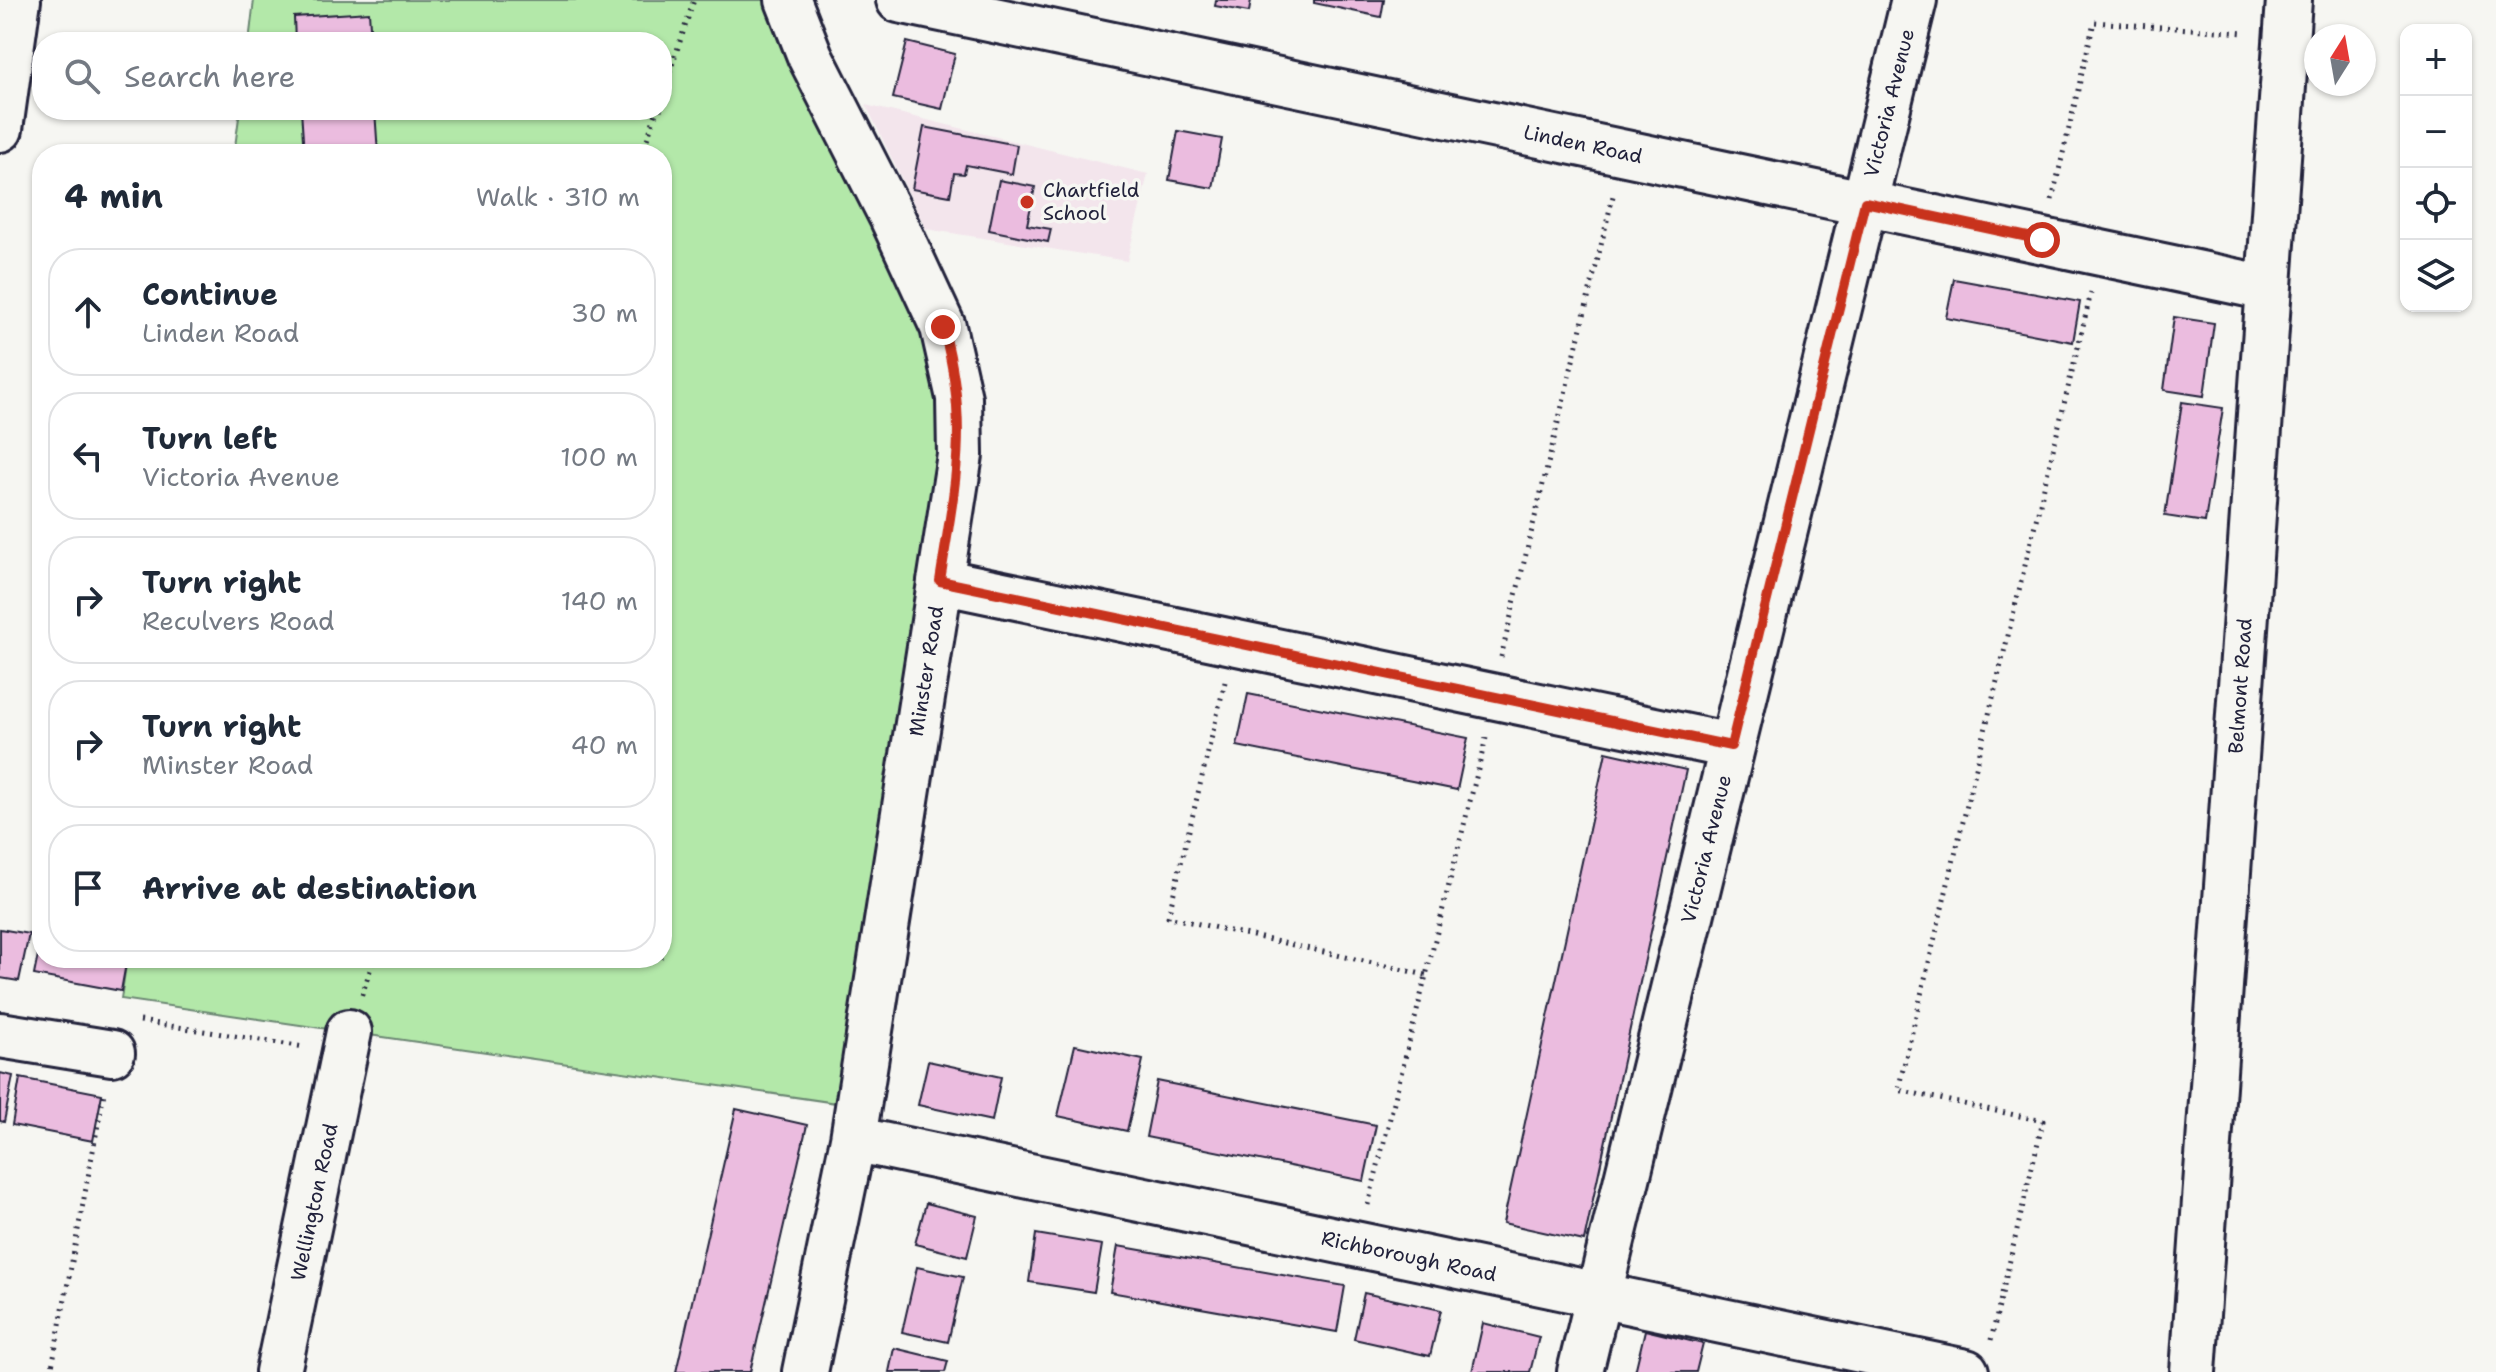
<!DOCTYPE html>
<html lang="en">
<head>
<meta charset="utf-8">
<style>
  body { margin:0; font-family:"Shantell Sans",sans-serif; background:#f6f6f7; color:#1f2937 }
  .controls { position:absolute; right:24px; top:24px; display:grid; overflow:hidden; border-radius:16px; box-shadow:0 2px 6px #0004 }
  .controls button { width:72px; height:72px; display:grid; place-items:center; padding:0; border:0; border-bottom:2px solid #e0e1e3; background:#fff; color:#1f2937; font:40px sans-serif }
  .compass { position:absolute; left:2304px; top:24px; width:72px; height:72px; border-radius:50%; background:#fff; box-shadow:0 2px 6px #0004; rotate:11deg }
  .stop { position:absolute; width:24px; height:24px; margin:-18px; border:6px solid #c8321e; border-radius:50%; background:#fff }
  .stop.end { background:#c8321e; border-color:#fff; box-shadow:0 2px 8px #0008 }
  .list { margin:0; padding:0; list-style:none }
  h2 { display:flex; justify-content:space-between; align-items:center; height:104px; margin:0; padding:0 32px; font-size:34px }
  h2 small { font-size:26px; font-weight:400; color:#747a83 }
  .list li { display:grid; grid-template-columns:52px 1fr auto; gap:24px; align-items:center; box-sizing:border-box; height:128px; margin:0 16px 16px; padding:0 16px; border:2px solid #e0e1e3; border-radius:32px }
  .list b { display:block; font-size:30px; white-space:nowrap }
  .list p { margin:0; font-size:26px; white-space:nowrap; color:#747a83 }
  .list em { font-size:26px; font-style:normal; color:#747a83 }
  .icon { flex:none; width:44px; height:44px; fill:none; stroke:currentColor; stroke-width:2; stroke-linecap:round; stroke-linejoin:round }
  .map { position:relative; flex:none; width:2496px; height:1372px; overflow:hidden }
  .search { position:absolute; background:#fff; box-shadow:0 2px 6px #0004; left:32px; top:32px; width:640px; height:88px; display:flex; align-items:center; gap:20px; box-sizing:border-box; padding:0 28px; border-radius:32px; color:#747a83; font-size:30px }
  .panel { position:absolute; background:#fff; box-shadow:0 2px 6px #0004; left:32px; top:144px; width:640px; height:824px; border-radius:32px }
  .map>svg:first-child { display:block }
  .built { fill:#f3e5ec }
  .green { fill:#b3e8a9; stroke:#6a8572; stroke-width:2 }
  .building { fill:#ebbcdf; stroke:#22223b; stroke-width:2 }
  .lines { fill:none; stroke-linecap:round; stroke-linejoin:round }
  .minor-casing { stroke:#22223b; stroke-width:50 }
  .path { stroke:#22223b; stroke-width:5; stroke-dasharray:2 6; stroke-linecap:butt }
  .minor { stroke:#f6f6f2; stroke-width:44 }
  .route { stroke:#c8321e; stroke-width:10 }
  .poi-dot { fill:#c8321e; stroke:#f6f6f2; stroke-width:3 }
  .labels { text-anchor:middle; stroke-width:7; stroke-linejoin:round; paint-order:stroke }
  .street-label { font-size:20px; fill:#22223b; stroke:#f6f6f2 }
  .poi-label { font-size:20px; fill:#22223b; stroke:#f6f6f2; text-anchor:start }
</style>
</head>
<body>
<div class="map">
<svg width="2496" height="1372" viewBox="0 0 2496 1372">
  <rect width="100%" height="100%" fill="#f6f6f2"/>
  <filter id="ink" filterUnits="userSpaceOnUse"><feTurbulence type="fractalNoise" baseFrequency=".0125" numOctaves="2"/><feDisplacementMap in="SourceGraphic" scale="16" xChannelSelector="R" yChannelSelector="G"/><feConvolveMatrix kernelMatrix="1 2 1 2 8 2 1 2 1" color-interpolation-filters="sRGB"/></filter>
  <g filter="url(#ink)">
    <path class="built" d="M866,105L1148,174L1127,261L926,229Z"/>
    <path class="green" d="M254,0H788L952,360L857,1106L121,999L127,958H662V154H234L240,110H662V42H249Z"/>
    <path class="building" d="M1216,0H1251L1249,12L1215,6Z
      M1314,0H1384L1381,17L1314,3Z
      M369,12L371,42H295L294,17Z
      M907,42L955,54L942,109L893,98Z
      M301,110H375L378,154H304Z
      M924,127L1017,145L1012,174L966,165L964,174L954,173L950,196L912,189Z
      M1178,131L1222,139L1213,188L1169,180Z
      M999,180L1035,187L1027,225L1051,229L1048,242L989,230Z
      M1954,279L2080,302L2073,342L1946,318Z
      M2174,317L2214,323L2204,396L2164,390Z
      M2182,402L2223,408L2205,522L2165,516Z
      M1248,694L1468,738L1457,790L1237,746Z
      M1606,752L1686,770L1584,1241L1503,1223Z
      M0,929L29,934L19,981L0,978Z
      M42,935V958H127L121,991L34,975Z
      M1075,1045L1143,1060L1127,1131L1058,1116Z
      M928,1061L1001,1077L992,1121L918,1105Z
      M0,1073L13,1076L4,1122L0,1121Z
      M20,1078L102,1094L93,1141L12,1125Z
      M1157,1081L1376,1125L1364,1181L1146,1137Z
      M736,1109L807,1125L750,1372H676Z
      M926,1203L977,1216L967,1257L915,1244Z
      M1036,1234L1102,1245L1094,1292L1029,1282Z
      M1118,1246L1345,1286L1337,1332L1110,1292Z
      M917,1267L963,1277L948,1342L902,1332Z
      M1364,1293L1441,1310L1430,1356L1354,1339Z
      M1483,1323L1539,1337L1530,1372H1472Z
      M1645,1330L1703,1344L1696,1372H1635Z
      M894,1348L948,1361L945,1372H889Z"/>
    <g class="lines">
      <g class="minor-casing">
        <path id="minor" d="M788,0L810,56L892,217L943,327L959,398L960,455L853,1139L805,1372
          M899,0L2267,288
          M0,129L18,0
          M940,581L1731,746
          M0,1035L112,1053
          M853,1139L1966,1372
          M278,1372L349,1032
          M1580,1372L1914,0
          M2193,1372L2289,0"/>
      </g>
      <path class="path" d="M662,95L694,0
        M642,154L657,110
        M2052,200L2094,22L2244,33
        M1501,657L1614,192
        M1225,682L1168,917L1426,975
        M362,995L374,958
        M140,1021L304,1047
        M1368,1205L1486,738
        M1991,1340L2043,1121L1898,1090L2091,293
        M51,1372L104,1093"/>
      <use href="#minor" class="minor"/>
    </g>
  </g>
  <g class="lines" filter="url(#ink)">
    <path class="route" d="M943,327C970,425 955,484 940,581L1731,746L1865,202L2042,240"/>
  </g>
  <circle class="poi-dot" cx="1027" cy="202" r="8"/>
  <g class="labels">
    <g class="street-label">
      <text transform="translate(1889 103) rotate(-76)" y="7">Victoria Avenue</text>
      <text transform="translate(1583 144) rotate(12)" y="7">Linden Road</text>
      <text transform="translate(926 671) rotate(-81)" y="7">Minster Road</text>
      <text transform="translate(2240 686) rotate(-86)" y="7">Belmont Road</text>
      <text transform="translate(1706 849) rotate(-76)" y="7">Victoria Avenue</text>
      <text transform="translate(314 1202) rotate(-78)" y="7">Wellington Road</text>
      <text transform="translate(1409 1256) rotate(12)" y="7">Richborough Road</text>
    </g>
    <g class="poi-label">
      <text x="1043" y="197">Chartfield<tspan x="1043" dy="23">School</tspan></text>
    </g>
  </g>
</svg>
<div class="controls">
<button>+</button>
<button>−</button>
<button><svg class="icon" aria-label="locate" viewBox="0 0 24 24"><circle cx="12" cy="12" r="6"/><path d="M12 2v4M12 18v4M2 12h4M18 12h4"/></svg></button>
<button><svg class="icon" aria-label="layers" viewBox="0 0 24 24"><path d="M12 4l9 5-9 5-9-5zM3 14l9 5 9-5"/></svg></button>
</div>
<svg class="compass" viewBox="-18 -18 36 36"><path d="M0-13l5 13h-10z" fill="#e53935"/><path d="M0 13l5-13h-10z" fill="#747a83"/></svg>
<div class="stop" style="left:2042px;top:240px"></div>
<div class="stop end" style="left:943px;top:327px"></div>
<div class="search"><svg class="icon" aria-label="search" viewBox="0 0 24 24"><circle cx="10" cy="10" r="6"/><path d="M15 15l6 6"/></svg>Search here</div>
<section class="panel">
<h2>4 min<small>Walk · 310 m</small></h2>
<ul class="list">
<li><svg class="icon" aria-label="ahead" viewBox="0 0 24 24"><path d="M12 20V5M6 11l6-6 6 6"/></svg><div><b>Continue</b><p>Linden Road</p></div><em>30 m</em></li>
<li><svg class="icon" aria-label="left" viewBox="0 0 24 24"><path d="M17 20v-9H6M10 6l-5 5 5 5"/></svg><div><b>Turn left</b><p>Victoria Avenue</p></div><em>100 m</em></li>
<li><svg class="icon" aria-label="right" viewBox="0 0 24 24"><path d="M7 20v-9h11M14 6l5 5-5 5"/></svg><div><b>Turn right</b><p>Reculvers Road</p></div><em>140 m</em></li>
<li><svg class="icon" aria-label="right" viewBox="0 0 24 24"><path d="M7 20v-9h11M14 6l5 5-5 5"/></svg><div><b>Turn right</b><p>Minster Road</p></div><em>40 m</em></li>
<li><svg class="icon" aria-label="arrive" viewBox="0 0 24 24"><path d="M6 21V4h12l-3 4 3 4H6"/></svg><div><b>Arrive at destination</b></div></li>
</ul>
</section>
</div>
</body>
</html>
